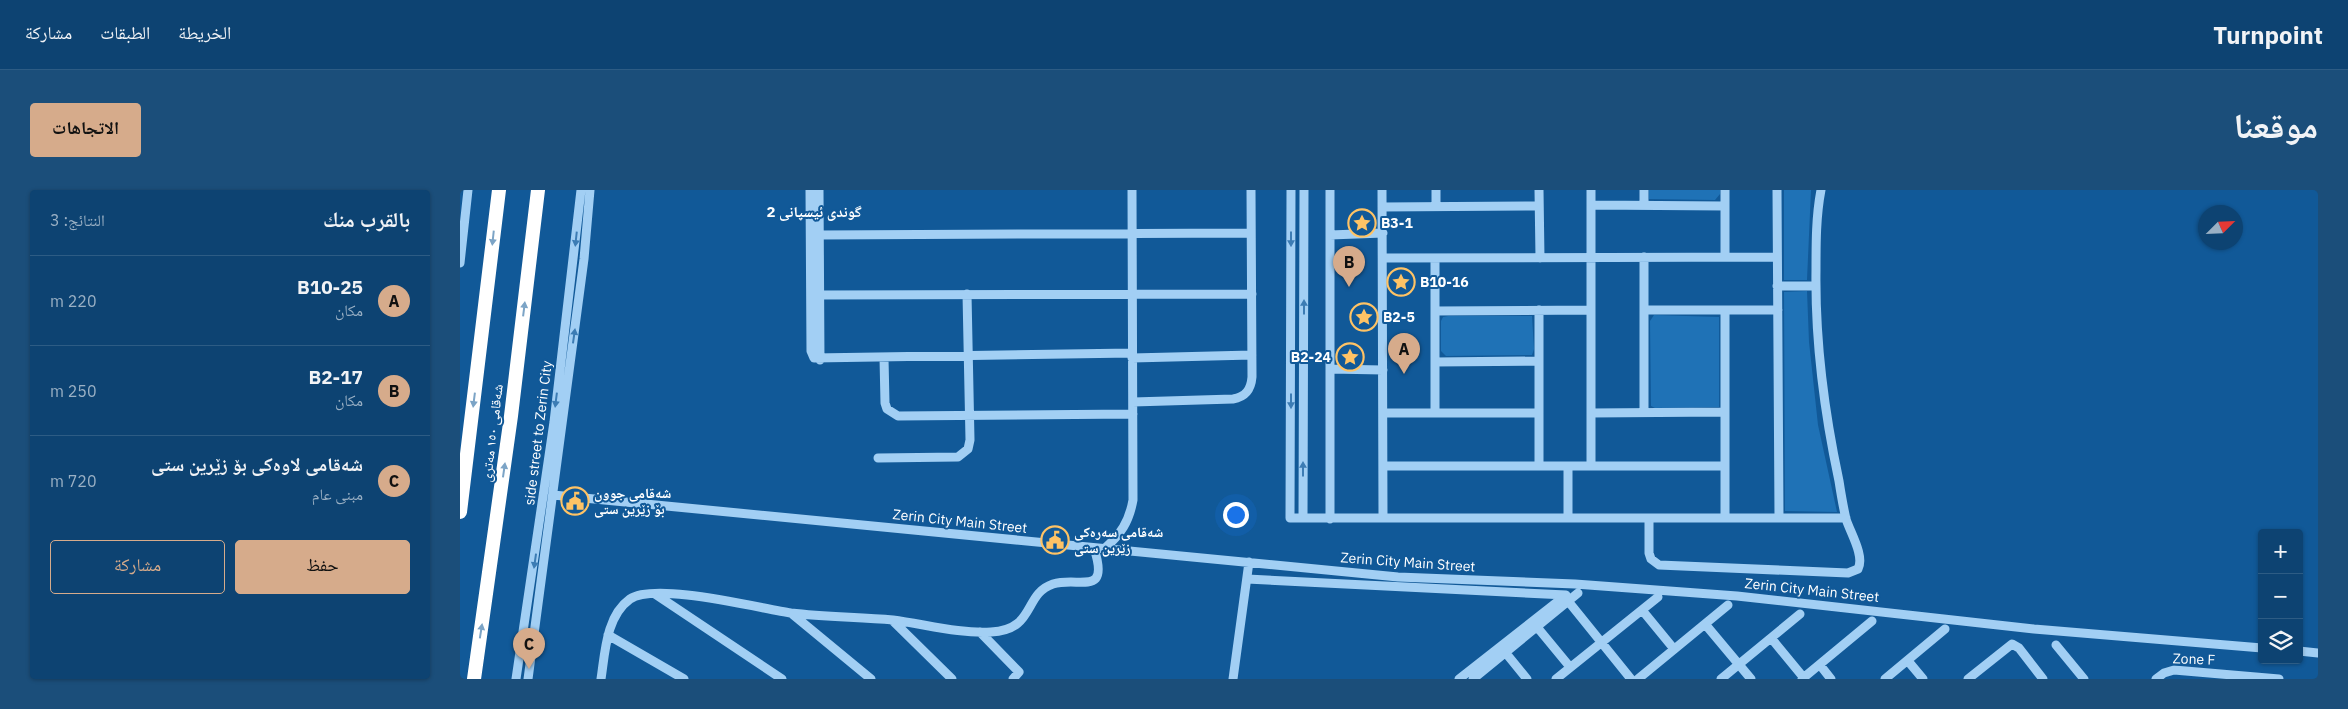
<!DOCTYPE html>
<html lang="ar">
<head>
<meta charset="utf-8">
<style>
  body { margin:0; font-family:"IBM Plex Sans","Noto Naskh Arabic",sans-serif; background:#1b4e7a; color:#f1f3f6; direction:rtl }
  .controls { position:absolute; right:15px; bottom:15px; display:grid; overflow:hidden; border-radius:5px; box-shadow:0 1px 4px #0004 }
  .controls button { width:45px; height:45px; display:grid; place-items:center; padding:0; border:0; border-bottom:1px solid #2d5c84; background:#0d4372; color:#f1f3f6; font:25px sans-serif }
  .compass { position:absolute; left:1738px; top:15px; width:45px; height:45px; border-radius:50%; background:#0d4372; box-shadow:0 1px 4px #0004; rotate:66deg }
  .you { position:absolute; left:775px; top:324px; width:18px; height:18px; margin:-12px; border:4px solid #fff; border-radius:50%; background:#1a73e8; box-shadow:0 0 0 8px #1a73e833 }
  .badge { display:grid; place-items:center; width:32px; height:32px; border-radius:50%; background:#d6ab8b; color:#111; font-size:16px; font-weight:700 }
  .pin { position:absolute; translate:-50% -41px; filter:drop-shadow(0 1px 2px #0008) }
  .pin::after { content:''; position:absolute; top:26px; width:18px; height:15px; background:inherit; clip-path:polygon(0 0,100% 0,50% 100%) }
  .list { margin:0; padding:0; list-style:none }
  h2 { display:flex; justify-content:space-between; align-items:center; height:65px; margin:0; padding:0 20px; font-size:21px }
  h2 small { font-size:16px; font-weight:400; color:#9ab0c4 }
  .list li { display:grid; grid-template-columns:32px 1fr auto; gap:15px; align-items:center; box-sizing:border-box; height:90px; padding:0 20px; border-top:1px solid #2d5c84 }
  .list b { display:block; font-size:19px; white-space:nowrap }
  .list p { margin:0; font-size:16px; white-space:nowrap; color:#9ab0c4 }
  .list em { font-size:16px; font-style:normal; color:#9ab0c4 }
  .actions { display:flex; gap:10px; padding:15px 20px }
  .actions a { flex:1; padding:11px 0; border:1px solid #d6ab8b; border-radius:5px; text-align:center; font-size:18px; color:#d6ab8b }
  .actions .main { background:#d6ab8b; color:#111 }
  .icon { flex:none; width:28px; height:28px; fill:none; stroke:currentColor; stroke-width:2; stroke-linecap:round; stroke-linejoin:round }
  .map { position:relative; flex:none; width:1858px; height:489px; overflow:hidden; direction:ltr; border-radius:5px }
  header { display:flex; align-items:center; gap:30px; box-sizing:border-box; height:70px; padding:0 25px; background:#0d4372; border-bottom:1px solid #2d5c84 }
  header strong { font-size:24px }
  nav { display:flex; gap:28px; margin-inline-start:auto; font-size:18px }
  .intro { display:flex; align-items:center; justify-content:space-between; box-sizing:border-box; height:120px; padding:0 30px }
  h1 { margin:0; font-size:35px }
  .button { padding:12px 22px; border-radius:5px; background:#d6ab8b; color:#111; font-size:18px; font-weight:700 }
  main { display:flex; gap:30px; padding:0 30px }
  aside { flex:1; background:#0d4372; border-radius:5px; box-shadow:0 1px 4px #0004 }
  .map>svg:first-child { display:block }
  .park { fill:#1f72b6 }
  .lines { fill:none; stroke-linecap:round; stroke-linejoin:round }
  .minor { stroke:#a2cff4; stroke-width:9 }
  .highway { stroke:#fff; stroke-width:14 }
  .oneway { fill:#7ca4c6 }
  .oneway2 { fill:#3c7cb4 }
  .labels { text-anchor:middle; stroke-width:4; stroke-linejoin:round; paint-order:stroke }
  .poi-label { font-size:14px; font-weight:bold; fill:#fff; stroke:#115998; text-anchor:start }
  .street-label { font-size:14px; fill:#fff; stroke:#115998 }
  .neighbourhood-label { font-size:15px; font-weight:bold; fill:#fff; stroke:#115998 }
</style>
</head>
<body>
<header>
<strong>Turnpoint</strong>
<nav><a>الخريطة</a><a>الطبقات</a><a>مشاركة</a></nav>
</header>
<div class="intro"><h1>موقعنا</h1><a class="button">الاتجاهات</a></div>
<main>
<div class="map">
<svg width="1858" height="489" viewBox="0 0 1858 489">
  <rect width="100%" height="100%" fill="#115998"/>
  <path class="park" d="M1189,0H1260V4L1255,10L1189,9Z
    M1324,0H1351L1347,90H1324Z
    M1347,101L1349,152L1358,235L1377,322L1325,321L1324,102Z
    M1194,125L1259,127V217L1195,218L1191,216L1190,131Z
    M988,126H1072L1074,159L1072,165L986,166L981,161V131L983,127Z"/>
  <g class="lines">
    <path class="minor" d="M350,0L351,161L354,168L672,163
      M359,0L360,170
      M831,0L830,328H1386
      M922,0L923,328
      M976,0V15
      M1079,0L1080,68
      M1131,0V276
      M1184,0V15
      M1265,0V67
      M1317,0L1319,327
      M1131,15L1265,16
      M922,17L1079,16
      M360,45L791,43
      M870,45L923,43
      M923,68L1317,67
      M975,68V223
      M0,73L8,0
      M1317,96H1356
      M360,105L792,104
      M1079,120V276
      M1184,120H1318
      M1265,120V328
      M975,121L1131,120
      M424,168L425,213L427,219L438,226L673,224
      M672,168L792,165
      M975,172L1079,171
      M870,179L923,180
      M673,212L773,209C786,207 791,199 792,187L791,0
      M1184,222V67
      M923,223H1079
      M1131,223L1265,222
      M418,268L498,267L508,259L510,250L507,104
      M923,276H1264
      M1108,276V328
      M93,305L938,387L1115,394L1277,406L1574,439L1802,458
      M843,328L844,0
      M1189,328V363L1191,369L1199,375L1388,383L1398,379C1405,366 1390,342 1386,329C1383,316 1381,304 1379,291C1364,221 1355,152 1356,80C1356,53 1356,26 1361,0
      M870,329V0
      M644,359C661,344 669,332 673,310L672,0
      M787,389L1106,405L999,489
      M195,404L322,489
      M1108,411L1171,489
      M1182,420L1214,459
      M331,423L411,489
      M432,430L492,489
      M1245,434L1291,489
      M1077,437L1110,477
      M520,442L559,482L553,489
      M148,445L224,489
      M1311,448L1344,488
      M1596,455L1624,489
      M1839,461L1858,463
      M1045,462L1067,489
      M1448,471L1463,489
      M1360,475L1371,489
      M56,489L94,232L121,0
      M68,489L124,69L130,0
      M141,489C145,463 146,426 170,409C195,392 298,418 331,423C365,427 399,427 433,430C464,434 500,444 531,442C576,440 563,404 593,394C619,386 650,408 634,358
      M773,489L789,372
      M1013,489L1118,403
      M1096,489L1198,407
      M1178,489L1268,415
      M1261,489L1340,424
      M1342,489L1412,431
      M1425,489L1485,439
      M1508,489L1552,454L1559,458L1583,489
      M1696,489L1704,483L1714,480L1819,489"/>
    <path class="highway" d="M0,322L39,0
      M14,489L51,226L78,0"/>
  </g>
  <defs><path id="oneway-solid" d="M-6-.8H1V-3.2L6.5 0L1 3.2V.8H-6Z" transform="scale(1.25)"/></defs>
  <g class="oneway">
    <use href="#oneway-solid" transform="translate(33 48) rotate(96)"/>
    <use href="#oneway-solid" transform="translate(64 119) rotate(-83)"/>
    <use href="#oneway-solid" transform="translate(14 210) rotate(97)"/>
    <use href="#oneway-solid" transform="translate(44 280) rotate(-82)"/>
    <use href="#oneway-solid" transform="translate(21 441) rotate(-81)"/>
  </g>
  <g class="oneway2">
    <use href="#oneway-solid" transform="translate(116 49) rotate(96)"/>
    <use href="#oneway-solid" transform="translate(831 49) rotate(90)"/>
    <use href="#oneway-solid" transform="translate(844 117) rotate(-90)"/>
    <use href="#oneway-solid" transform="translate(114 146) rotate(-82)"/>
    <use href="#oneway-solid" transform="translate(96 210) rotate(97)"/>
    <use href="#oneway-solid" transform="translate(831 211) rotate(90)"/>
    <use href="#oneway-solid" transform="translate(843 279) rotate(-90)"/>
    <use href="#oneway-solid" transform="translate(75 371) rotate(98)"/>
  </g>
  <defs>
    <g id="sight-ring" transform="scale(1.4375)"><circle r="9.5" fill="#115998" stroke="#ffc365" stroke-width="1.5"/><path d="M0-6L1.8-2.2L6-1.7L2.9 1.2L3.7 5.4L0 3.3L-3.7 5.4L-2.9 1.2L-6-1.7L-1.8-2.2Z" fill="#ffc365"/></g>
    <g id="civic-ring" transform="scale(1.4375)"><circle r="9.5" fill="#115998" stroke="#ffc365" stroke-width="1.5"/><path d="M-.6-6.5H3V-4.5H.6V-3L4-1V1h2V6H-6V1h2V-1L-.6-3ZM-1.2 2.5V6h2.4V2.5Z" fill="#ffc365"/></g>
  </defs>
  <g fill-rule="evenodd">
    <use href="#sight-ring" x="902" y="33"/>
    <use href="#sight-ring" x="941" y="92"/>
    <use href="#sight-ring" x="904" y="127"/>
    <use href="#sight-ring" x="890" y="167"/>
    <use href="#civic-ring" x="115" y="311"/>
    <use href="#civic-ring" x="595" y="350"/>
  </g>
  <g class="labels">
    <g class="poi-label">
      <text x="921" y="38">B3-1</text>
      <text x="960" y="97">B10-16</text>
      <text x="923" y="132">B2-5</text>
      <text x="871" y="172" text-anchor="end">B2-24</text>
      <text x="134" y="308">شەقامی جوون<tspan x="134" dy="16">بۆ زێرین ستی</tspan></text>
      <text x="614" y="347">شەقامی سەرەکی<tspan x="614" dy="16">زێرین ستی</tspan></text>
    </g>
    <g class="street-label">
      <text transform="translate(32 243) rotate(-83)" y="5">شەقامی ١٥٠ مەتری</text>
      <text transform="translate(78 243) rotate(-83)" y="5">side street to Zerin City</text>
      <text transform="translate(500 331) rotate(6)" y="5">Zerin City Main Street</text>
      <text transform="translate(948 372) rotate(4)" y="5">Zerin City Main Street</text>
      <text transform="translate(1352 400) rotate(6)" y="5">Zerin City Main Street</text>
      <text transform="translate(1734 469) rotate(2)" y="5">Zone F</text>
    </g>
    <g class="neighbourhood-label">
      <text x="354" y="27">گوندی ئیسپانی 2</text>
    </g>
  </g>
</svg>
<div class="controls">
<button>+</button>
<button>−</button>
<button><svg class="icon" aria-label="layers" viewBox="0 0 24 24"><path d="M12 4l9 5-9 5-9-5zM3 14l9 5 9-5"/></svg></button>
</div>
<svg class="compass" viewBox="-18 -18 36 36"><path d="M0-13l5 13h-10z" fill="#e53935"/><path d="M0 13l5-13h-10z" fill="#9ab0c4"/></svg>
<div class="you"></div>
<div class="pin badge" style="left:944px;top:184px">A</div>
<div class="pin badge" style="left:889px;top:97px">B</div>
<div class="pin badge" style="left:69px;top:479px">C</div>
</div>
<aside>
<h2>بالقرب منك<small>النتائج: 3</small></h2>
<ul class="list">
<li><span class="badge">A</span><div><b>B10-25</b><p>مكان</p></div><em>220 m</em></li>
<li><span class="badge">B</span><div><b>B2-17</b><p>مكان</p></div><em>250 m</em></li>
<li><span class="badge">C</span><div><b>شەقامی لاوەکی بۆ زێرین ستی</b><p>مبنى عام</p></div><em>720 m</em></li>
</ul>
<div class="actions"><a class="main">حفظ</a><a>مشاركة</a></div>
</aside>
</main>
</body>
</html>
